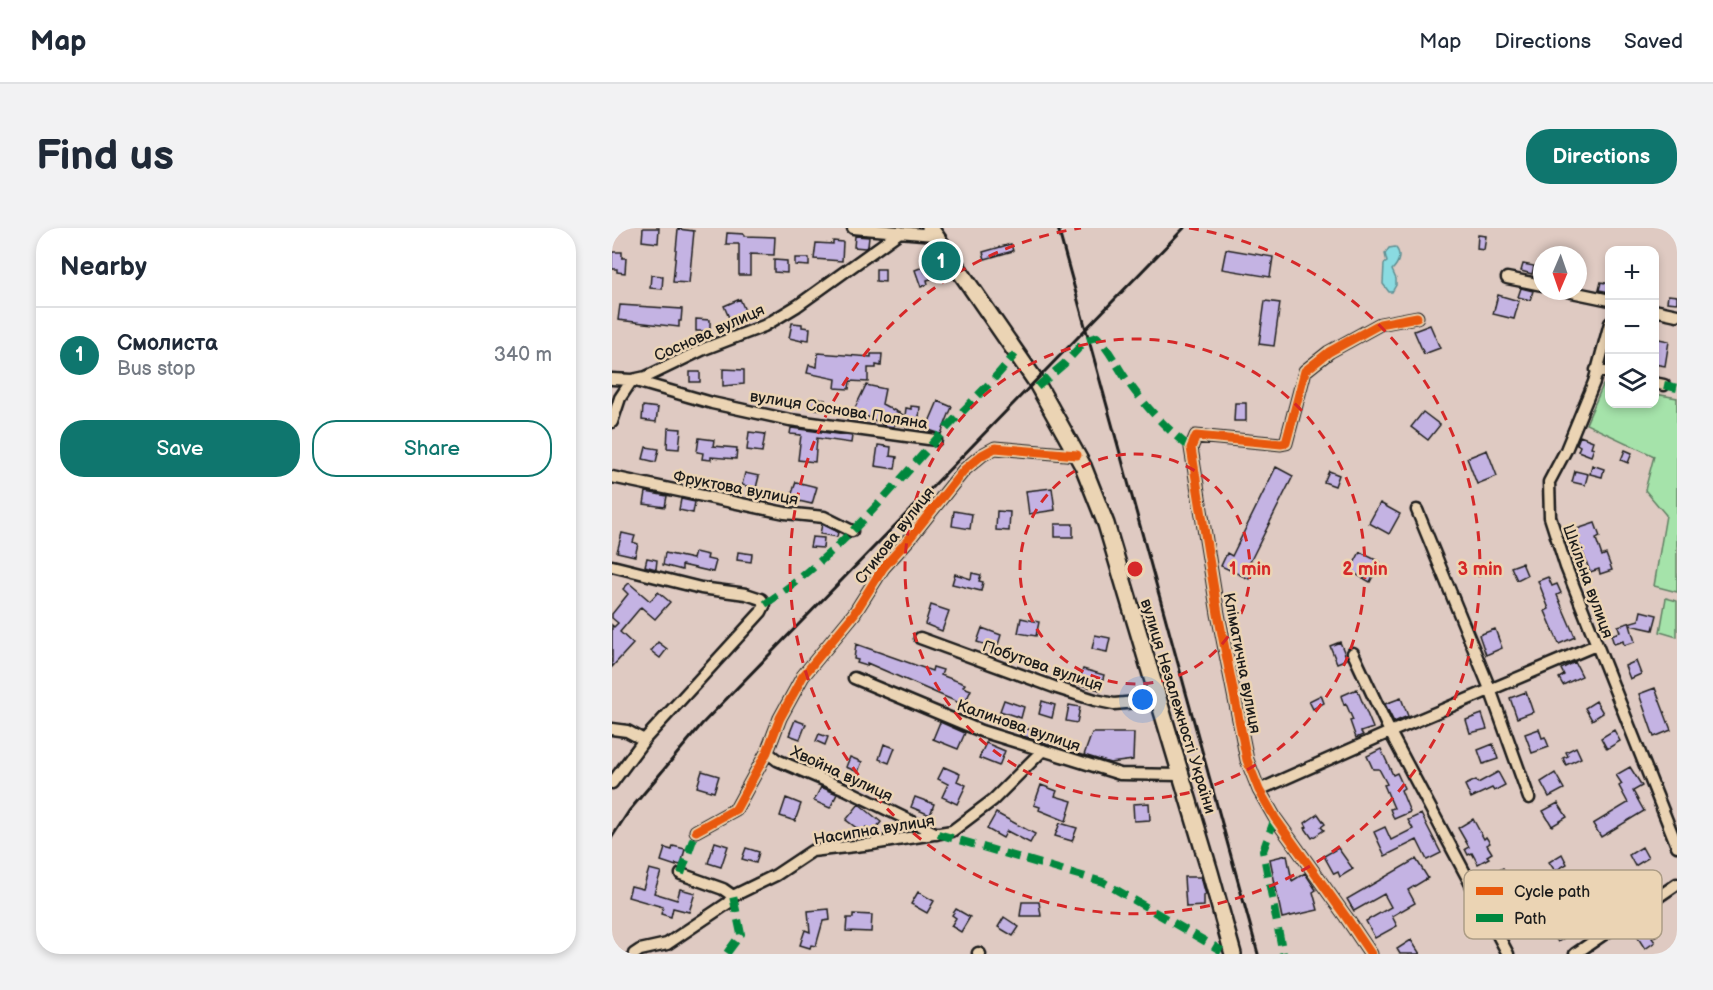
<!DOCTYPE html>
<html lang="en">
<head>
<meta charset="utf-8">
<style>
  body { margin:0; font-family:"Balsamiq Sans",sans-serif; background:#f2f2f3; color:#1f2937 }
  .controls { position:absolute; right:18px; top:18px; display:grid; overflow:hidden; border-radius:12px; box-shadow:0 3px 9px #0003 }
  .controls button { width:54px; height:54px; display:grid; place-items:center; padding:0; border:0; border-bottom:2px solid #e0e1e3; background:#fff; color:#1f2937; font:30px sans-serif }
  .compass { position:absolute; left:921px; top:18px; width:54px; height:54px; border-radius:50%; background:#fff; box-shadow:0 3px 9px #0003; rotate:182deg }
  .you { position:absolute; left:531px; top:472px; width:21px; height:21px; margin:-15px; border:4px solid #fff; border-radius:50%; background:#1a73e8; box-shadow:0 0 0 9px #1a73e833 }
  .badge { display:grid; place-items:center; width:39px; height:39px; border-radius:50%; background:#0f766e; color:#fff; font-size:20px; font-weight:700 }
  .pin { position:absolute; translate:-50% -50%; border:3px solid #fff; box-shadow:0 2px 6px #0006 }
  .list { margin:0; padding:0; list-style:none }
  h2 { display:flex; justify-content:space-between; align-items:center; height:78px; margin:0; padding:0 24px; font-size:26px }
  h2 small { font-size:20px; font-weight:400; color:#747a83 }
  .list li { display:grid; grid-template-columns:39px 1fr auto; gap:18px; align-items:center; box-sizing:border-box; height:96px; padding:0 24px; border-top:2px solid #e0e1e3 }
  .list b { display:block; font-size:22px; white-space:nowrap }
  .list p { margin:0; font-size:20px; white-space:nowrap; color:#747a83 }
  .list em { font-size:20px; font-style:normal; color:#747a83 }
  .actions { display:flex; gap:12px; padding:18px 24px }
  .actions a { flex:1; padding:14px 0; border:2px solid #0f766e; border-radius:24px; text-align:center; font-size:21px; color:#0f766e }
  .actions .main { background:#0f766e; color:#fff }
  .icon { flex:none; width:33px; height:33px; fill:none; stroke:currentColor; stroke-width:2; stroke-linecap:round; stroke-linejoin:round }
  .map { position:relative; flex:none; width:1065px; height:726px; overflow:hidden; border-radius:24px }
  header { display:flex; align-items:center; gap:36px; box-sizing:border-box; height:84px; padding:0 30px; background:#fff; border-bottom:2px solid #e0e1e3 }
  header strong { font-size:28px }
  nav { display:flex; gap:33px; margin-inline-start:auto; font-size:21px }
  .intro { display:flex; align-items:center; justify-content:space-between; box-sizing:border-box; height:144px; padding:0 36px }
  h1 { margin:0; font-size:42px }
  .button { padding:15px 27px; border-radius:24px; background:#0f766e; color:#fff; font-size:21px; font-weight:700 }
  main { display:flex; gap:36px; padding:0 36px }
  aside { flex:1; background:#fff; border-radius:24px; box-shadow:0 3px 9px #0003 }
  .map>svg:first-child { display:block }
  .green { fill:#a5e3aa; stroke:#608063; stroke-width:1.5 }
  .water { fill:#8adbe1; stroke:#5e8f92; stroke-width:1.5 }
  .building { fill:#c4b3e3; stroke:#1c1c1c; stroke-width:1.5 }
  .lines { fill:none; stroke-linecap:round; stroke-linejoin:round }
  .minor-casing { stroke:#1c1c1c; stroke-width:15 }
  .secondary-casing { stroke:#1c1c1c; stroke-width:20 }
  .minor { stroke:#ebd4b4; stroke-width:10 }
  .secondary { stroke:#ebd4b4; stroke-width:15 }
  .rail { stroke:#1c1c1c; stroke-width:3 }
  .quiet { stroke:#00873e; stroke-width:8; stroke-dasharray:15 8; stroke-linecap:butt }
  .cycleway-casing { stroke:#ebd4b4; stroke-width:13 }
  .cycleway { stroke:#e8590c; stroke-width:9 }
  .ring { fill:none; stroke:#d62828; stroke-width:3; stroke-dasharray:10 8 }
  .labels { text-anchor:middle; stroke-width:5; stroke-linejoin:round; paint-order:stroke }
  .street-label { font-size:16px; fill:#1c1c1c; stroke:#ebd4b4 }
  .key { fill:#ebd4b4; stroke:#ad9d86; stroke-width:1.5 }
  .key-label { font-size:16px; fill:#1c1c1c }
  .centre { fill:#d62828; stroke:#ebd4b4; stroke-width:3 }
  .ring-label { font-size:18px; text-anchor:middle; font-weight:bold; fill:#d62828; stroke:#ebd4b4; stroke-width:5; stroke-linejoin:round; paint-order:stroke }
</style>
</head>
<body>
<header>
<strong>Map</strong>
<nav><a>Map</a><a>Directions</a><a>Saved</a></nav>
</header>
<div class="intro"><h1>Find us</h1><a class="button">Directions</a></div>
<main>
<aside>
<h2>Nearby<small></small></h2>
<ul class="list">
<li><span class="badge">1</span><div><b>Смолиста</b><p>Bus stop</p></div><em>340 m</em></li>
</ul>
<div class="actions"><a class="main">Save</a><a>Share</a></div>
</aside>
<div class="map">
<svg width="1065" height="726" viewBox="0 0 1065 726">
  <rect width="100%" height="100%" fill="#dfcac2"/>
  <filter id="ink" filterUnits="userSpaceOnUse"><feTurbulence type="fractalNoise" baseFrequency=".0167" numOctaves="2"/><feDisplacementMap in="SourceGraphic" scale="12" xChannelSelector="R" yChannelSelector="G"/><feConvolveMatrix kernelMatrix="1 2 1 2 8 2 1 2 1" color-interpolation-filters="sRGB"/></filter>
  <g filter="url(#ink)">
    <path class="green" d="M991,157L997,158L998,176H1042L1043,166L1065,170V364L1042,358L1054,287L1033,262L1042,228L974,196Z
      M1054,370L1065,373V409L1048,404Z"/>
    <path class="water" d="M783,19C790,26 787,35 780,42L784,51V57L780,64H777L771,56L772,36L775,34L773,26L777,20Z"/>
    <path class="building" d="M31,0H47L46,15L30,13Z
      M66,1L82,3L77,55L61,54Z
      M115,5L132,6V8L163,9L162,27L138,26V47H127V16H114Z
      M866,7L874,8L872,22L865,21Z
      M243,8L257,9L256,18L253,20L242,19Z
      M221,13L231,14L230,33L202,31L204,15L221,16Z
      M399,16L401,23L373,31L371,24Z
      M614,21L661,29L658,49L610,41Z
      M0,24H10V30H14L13,45L5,44V41H0Z
      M183,30H197V38L183,37Z
      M162,32L175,33V45L162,44Z
      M911,36L922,38L920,46L909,43Z
      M311,39L313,44L319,41L322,50L315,52L316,56L309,59L303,42Z
      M264,41H273V54L264,53Z
      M39,47L51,48L50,61L38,60Z
      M989,54L998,56V64L987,62Z
      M909,60L921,63L918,72L906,69Z
      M886,67L907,73L902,91L881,86Z
      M1056,67L1065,68V75L1055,74Z
      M128,71L134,85L118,92L112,78Z
      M653,73L668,75L662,118L647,116Z
      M8,77L70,81L69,93H67V99L6,92Z
      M84,91L98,92V103H84Z
      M180,95L190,96V99L198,100L197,112L190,111V113L177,110Z
      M818,97L828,120L812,126L802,103Z
      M1042,110L1057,113L1053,138L1042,136Z
      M206,125L259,129V126H270L269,138L264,137V140H256V154L238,153L237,161L223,160L224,151L195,145L197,137L205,139Z
      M111,141L132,142V156L111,158Z
      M78,144H88V154H78Z
      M254,157L273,161L270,176L293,188L294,180L299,181V178L308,179L306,199L282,196V199L274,198L242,182Z
      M199,170L213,172L211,182L197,180Z
      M326,173L340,179L329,206L314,201Z
      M623,175H634V193H622Z
      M31,178L46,180L44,194L30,192Z
      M811,184L828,197L816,212L799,199Z
      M56,200L69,201L67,221L55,220Z
      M179,200L240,208L239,215L205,210L203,234L186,232L189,207L178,206Z
      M137,204L153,206L150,224L135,222Z
      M968,208L981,213L979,219L982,220L979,228L966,223L968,218L965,216Z
      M87,210L102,212L101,218L125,220L124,231L99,229V232L90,231L91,225L85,224Z
      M266,217L279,219L278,228L285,229L283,241L263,238Z
      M34,219L47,221L44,234L31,231Z
      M875,222L885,248L865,256L855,230Z
      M1013,222L1020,225L1016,235L1009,232Z
      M980,237L992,241L990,249L978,246Z
      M664,239L681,248L637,336L642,338L637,351L609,338L615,325L620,328Z
      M717,243L727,247L723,258L712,254Z
      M963,243L976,246L973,257L960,254Z
      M133,245L147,248L144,260L130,257Z
      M184,254L205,259L200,276L178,271Z
      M440,260L443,282L417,286L414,263Z
      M34,264L55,268L53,279L32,276Z
      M69,271L83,274L81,285L67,282Z
      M768,275L788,286L777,306L757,295Z
      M342,283L360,286L358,301L340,298Z
      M385,283L398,284L397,303L384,302Z
      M983,295L988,309L984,311L990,328L994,326L1000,342L988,346L987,341L978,344L968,317L963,318L960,311L965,309L962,302Z
      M210,296L226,304L225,309L208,306Z
      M443,296H461V309H443Z
      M10,305L23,308L21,314L26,316L23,328L5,324Z
      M200,309L212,310L211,320L198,319Z
      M83,324L96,327L95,331L104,333L101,344L70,337V342L51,337L53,325L81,331Z
      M126,324L140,326L139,334L125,332Z
      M748,324L768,334L758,354L738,343Z
      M35,330L45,332L44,341L33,338Z
      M910,335L915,347L905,352L899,339Z
      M360,345L369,347L367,353L371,354L369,363L340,356L343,346L359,351Z
      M936,349L940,358L945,356L949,365L945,367L963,409L947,416L933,383L937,381L926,353Z
      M17,355L38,373L46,364L58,374L43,391L29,379L8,404L21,416L0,439V397L2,399L6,395L0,390V386L16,366L11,361Z
      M319,377L337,383L330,403L313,396Z
      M1029,383L1045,387L1041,402L1018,397L1023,414L1012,417L1011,413L1002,416L999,407L1008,404L1006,398L1027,392Z
      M409,390L427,394L424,408L406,405Z
      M370,400L389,407L385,420L365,414Z
      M883,401L890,420L874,427L867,407Z
      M483,407L498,410L495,424L480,421Z
      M46,414L55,421L48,430L39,423Z
      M728,414L735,431L725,435L718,418Z
      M244,416L320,443L321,439L331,442L329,447L353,456L351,459L359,462L352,477L255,435V438L245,435L246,432L242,431Z
      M1024,433L1029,446L1018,451L1013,438Z
      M963,434L970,448L951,457L947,450L952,447L949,441Z
      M471,441L492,447L488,462L466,456Z
      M1043,460L1059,502L1042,509L1027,466Z
      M745,461L761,500L749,504L751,507L744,510L738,493L741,492L734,476L732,477L729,468Z
      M914,464L921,484L905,490L898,470Z
      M709,467L712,475L701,481L697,473Z
      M789,470L796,488L782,494L773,476Z
      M392,472L412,479L409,490L388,483Z
      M430,473L443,477L440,490L427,486Z
      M984,473L991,485L980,492L973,480Z
      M457,477L468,479L465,495L454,493Z
      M870,486L875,501L858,505L854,492Z
      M183,492L194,496L188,511L177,507Z
      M328,494L353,505L346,521L321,511Z
      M410,499L434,507L431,514L408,507Z
      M927,501L930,510L933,509L937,519L920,525L913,506Z
      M1002,502L1008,513L995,521L989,510Z
      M480,505H522L521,532L498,535L472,527Z
      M207,506L216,509L213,517L204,513Z
      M374,515L393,523L387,538L367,530Z
      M272,516L283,520L277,535L267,531Z
      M881,516L886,531L871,536L866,522Z
      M964,519L969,530L954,537L951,530L956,528L954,524Z
      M769,521L781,547L785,545L792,560L789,562L798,584L782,591L778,581L782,580L772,557L775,556L767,541H761L755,528Z
      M238,529L250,534L246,544L234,539Z
      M332,539L348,546L345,553L354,557L345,576L330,569L336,556L326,551Z
      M1018,539L1030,558L1021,563L1032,583L989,609L981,596L1016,575L1007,558L1010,556L1004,547Z
      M90,543L107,548L102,564L85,559Z
      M886,544L893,557L882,563L880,560L859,570L853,557L864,552L866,555Z
      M943,545L952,561L937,569L929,554Z
      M429,557L445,563L443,568L460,573L454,593L427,582L428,579L422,577Z
      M209,559L225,566L218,580L202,573Z
      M303,569L322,576L318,587L299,579Z
      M174,570L189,576L183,593L168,588Z
      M537,575L538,592L522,593L521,576Z
      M946,575L955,589L940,598L931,583Z
      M247,576L269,594L261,604L254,599L250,604L234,592Z
      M384,585L423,606L418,615L395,603L391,610L375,601Z
      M706,586L713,596L709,599L712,602L700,610L693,600L695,599L693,595Z
      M809,586L829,625L815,632L805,612L773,628L762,604L773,599L779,612L801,601L796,592Z
      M861,591L872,611L874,609L878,615L875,617L880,625L875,628L877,630L866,636L860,625L856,627L853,621L857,619L846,600Z
      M448,595L465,600L460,613L443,608Z
      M103,614L116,618L109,639L96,635Z
      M61,618L73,621L69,637L64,636V638L49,633L53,620L60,622Z
      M1030,619L1036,630L1023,638L1017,627Z
      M134,620L147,624L144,635L130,631Z
      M726,620L741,641L728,649L726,644L722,646L712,628Z
      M950,626L955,636L943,643L937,634Z
      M675,627L680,653L693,645L704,662L701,664L706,682L670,690L658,631Z
      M804,631L816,650L796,662L803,675L780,688L785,698L763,710L754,693L779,679L772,666L742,683L735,671Z
      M891,640L895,648L892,650L894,654L878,663L872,650Z
      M37,641L49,644L42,665L65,672L68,661L83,665L77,684L61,680L59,689L49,686L51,679L16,669L19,658L31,661Z
      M572,649H589L594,667H592V678L574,679Z
      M306,664L322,673L315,685L299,676Z
      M410,674H427L429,688H408Z
      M217,681L218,692L211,693L204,718L199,717L198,720L188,717L193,702L198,704L196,683Z
      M344,681L358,689L349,704L339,698L344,690L340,687Z
      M241,686L260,687L259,704L234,703L235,690H241Z
      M392,689L407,699L401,708L386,699Z
      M950,694L959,705L946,714L938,703Z
      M1037,696L1045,707L1040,710L1043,714L1033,721L1023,705Z
      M799,712L808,726H788L785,721Z"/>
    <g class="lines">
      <g class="minor-casing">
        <path id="minor" d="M241,0L322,7
          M895,50L930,57
          M955,63L998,72
          M1042,82L1065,87
          M998,95L982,154L954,222L937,254L938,289L954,339L1065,618
          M984,142L998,145
          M0,151L20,152L34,149L92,121L152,98L185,78L288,4
          M1042,155L1052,157
          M0,194L8,170L20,152L100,175L178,192L324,212
          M0,249L173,285L212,289L240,303
          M805,282L878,461L917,570
          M0,338L89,360L134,366L149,371L153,376L149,384L32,512L0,555
          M308,410L442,459L483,472L502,476L547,472
          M741,425L778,504L896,726
          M242,450L369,503L508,546L569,547
          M0,501L15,503L32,512
          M155,524L165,532L233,561L325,606
          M647,562L778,504L984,417
          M84,603L124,581L155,524L168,490L191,448L242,386L271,340L297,311L352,242L370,227L383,220L465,227
          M69,646L111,661L121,668
          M366,725L368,726
          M22,726L28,722L55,716L116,675L121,668L164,647L200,623L260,616L340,603L381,572L431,522
          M759,726L734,689L663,590L647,562L635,532L606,386L579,220L584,208L669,216L674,215L693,143L717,124L768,96L805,89
          M963,726L1065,656"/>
      </g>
      <g class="secondary-casing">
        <path id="secondary" d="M318,0L423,152L471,238L494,296L598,644L621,726"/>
      </g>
      <use href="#minor" class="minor"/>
      <use href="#secondary" class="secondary"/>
      <path class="rail" d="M446,0L646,726
        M0,609L17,583L90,496L572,0"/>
      <path class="quiet" d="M1052,157L1065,160
        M425,159L452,136L474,112L485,109C496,121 503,134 512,148C530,175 553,200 579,220
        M153,376C221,331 274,268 328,207C353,180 380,155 403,126
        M663,590L651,623L671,726
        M326,606L491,654L610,723
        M69,646L84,603
        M115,725L129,706L121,668"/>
      <g class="cycleway-casing">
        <path id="cycleway" d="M84,603L124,581L155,524L168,490L191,448L242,386L271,340L297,311L352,242L370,227L383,220L465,227
          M759,726L734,689L663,590L647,562L635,532L606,386L579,220L584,208L669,216L674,215L693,143L717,124L768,96L805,89"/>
      </g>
      <use href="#cycleway" class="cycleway"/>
    </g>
  </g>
  <g class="ring">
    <circle cx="523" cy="341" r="115"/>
    <circle cx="523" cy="341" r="230"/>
    <path d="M577 0A345 345 0 1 1 469 0"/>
  </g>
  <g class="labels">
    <g class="street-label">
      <text transform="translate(97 104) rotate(-24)" y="6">Соснова вулиця</text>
      <text transform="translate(227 181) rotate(9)" y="6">вулиця Соснова Поляна</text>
      <text transform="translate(124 259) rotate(11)" y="6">Фруктова вулиця</text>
      <text transform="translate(282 307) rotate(-52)" y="6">Стикова вулиця</text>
      <text transform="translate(977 353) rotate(70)" y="6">Шкільна вулиця</text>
      <text transform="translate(631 435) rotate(79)" y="6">Кліматична вулиця</text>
      <text transform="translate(431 437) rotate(19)" y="6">Побутова вулиця</text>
      <text transform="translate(567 478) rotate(73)" y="6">вулиця Незалежності України</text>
      <text transform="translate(407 497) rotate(19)" y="6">Калинова вулиця</text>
      <text transform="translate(230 545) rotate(25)" y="6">Хвойна вулиця</text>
      <text transform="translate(262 601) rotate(-9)" y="6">Насипна вулиця</text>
    </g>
  </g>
  <rect x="852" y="642" width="198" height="69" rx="9" class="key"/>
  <rect x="864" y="659" width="27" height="8" fill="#e8590c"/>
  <rect x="864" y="686" width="27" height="8" fill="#00873e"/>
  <g class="key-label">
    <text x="902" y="669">Cycle path</text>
    <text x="902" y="696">Path</text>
  </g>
  <circle cx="523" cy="341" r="9" class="centre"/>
  <g class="ring-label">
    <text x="638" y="347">1 min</text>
    <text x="753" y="347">2 min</text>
    <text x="868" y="347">3 min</text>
  </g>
</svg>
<div class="controls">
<button>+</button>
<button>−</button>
<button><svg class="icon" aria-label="layers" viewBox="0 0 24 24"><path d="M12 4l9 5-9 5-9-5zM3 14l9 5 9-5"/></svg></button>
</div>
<svg class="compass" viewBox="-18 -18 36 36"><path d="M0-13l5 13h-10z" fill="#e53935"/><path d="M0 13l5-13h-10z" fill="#747a83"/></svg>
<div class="you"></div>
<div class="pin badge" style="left:329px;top:33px">1</div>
</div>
</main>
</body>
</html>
